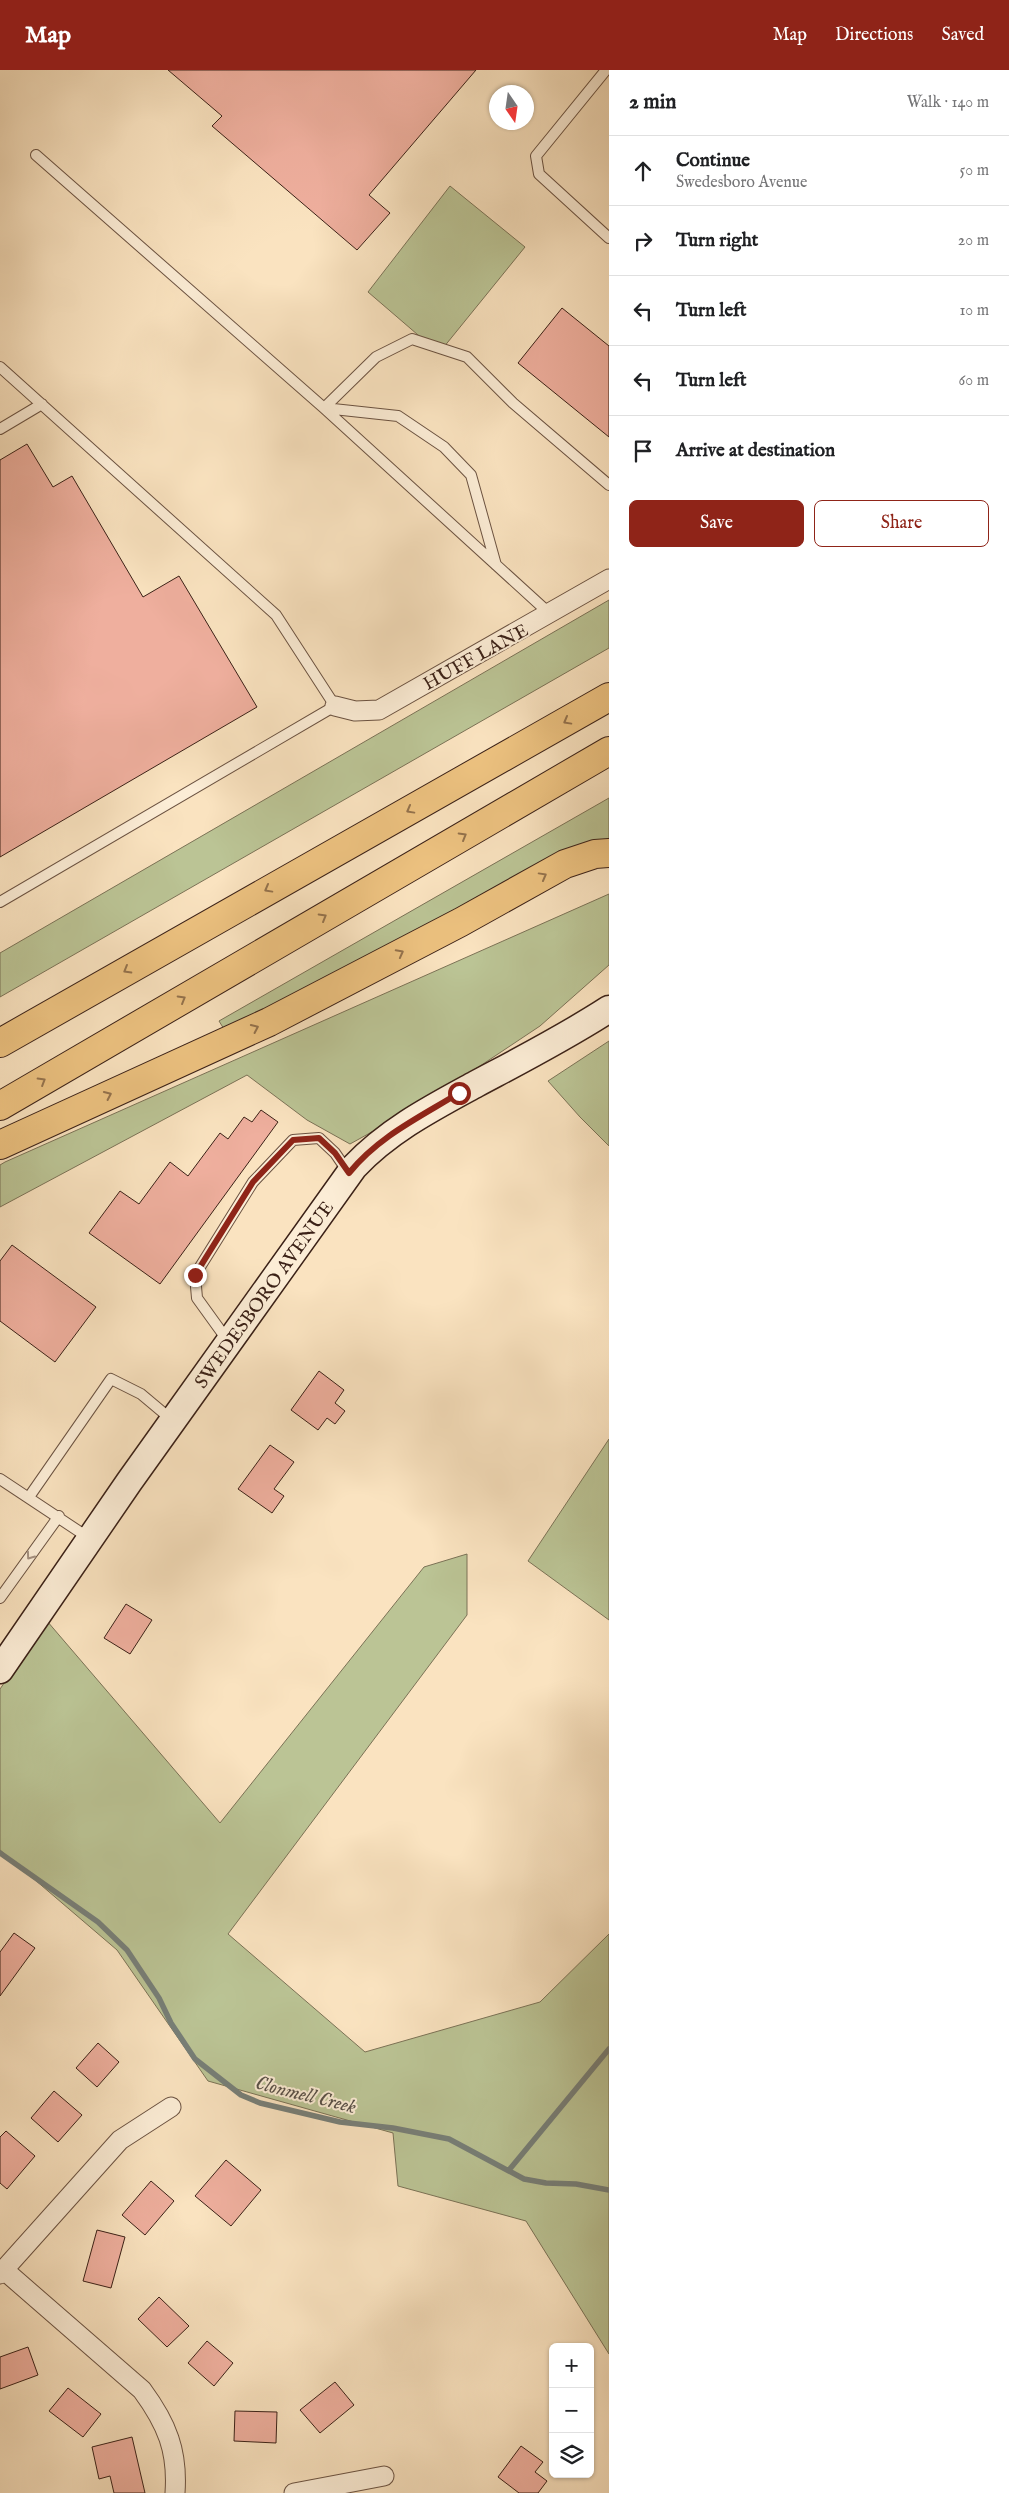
<!DOCTYPE html>
<html lang="en">
<head>
<meta charset="utf-8">
<style>
  body { margin:0; font-family:"IM FELL English",serif; background:#f2f2f2; color:#202124 }
  .controls { position:absolute; right:15px; bottom:15px; display:grid; overflow:hidden; border-radius:8px; box-shadow:0 1px 4px #0004 }
  .controls button { width:45px; height:45px; display:grid; place-items:center; padding:0; border:0; border-bottom:1px solid #e0e0e0; background:#fff; color:#202124; font:25px sans-serif }
  .compass { position:absolute; left:489px; top:15px; width:45px; height:45px; border-radius:50%; background:#fff; box-shadow:0 1px 4px #0004; rotate:167deg }
  .stop { position:absolute; width:15px; height:15px; margin:-11px; border:4px solid #8f2418; border-radius:50%; background:#fff }
  .stop.end { background:#8f2418; border-color:#fff; box-shadow:0 1px 5px #0008 }
  .list { margin:0; padding:0; list-style:none }
  h2 { display:flex; justify-content:space-between; align-items:center; height:65px; margin:0; padding:0 20px; font-size:21px }
  h2 small { font-size:16px; font-weight:400; color:#757577 }
  .list li { display:grid; grid-template-columns:32px 1fr auto; gap:15px; align-items:center; box-sizing:border-box; height:70px; padding:0 20px; border-top:1px solid #e0e0e0 }
  .list b { display:block; font-size:19px; white-space:nowrap }
  .list p { margin:0; font-size:16px; white-space:nowrap; color:#757577 }
  .list em { font-size:16px; font-style:normal; color:#757577 }
  .actions { display:flex; gap:10px; padding:15px 20px }
  .actions a { flex:1; padding:11px 0; border:1px solid #8f2418; border-radius:8px; text-align:center; font-size:18px; color:#8f2418 }
  .actions .main { background:#8f2418; color:#fff }
  .icon { flex:none; width:28px; height:28px; fill:none; stroke:currentColor; stroke-width:2; stroke-linecap:round; stroke-linejoin:round }
  .map { position:relative; flex:none; width:609px; height:2423px; overflow:hidden }
  header { display:flex; align-items:center; gap:30px; box-sizing:border-box; height:70px; padding:0 25px; background:#8f2418; color:#fff }
  header strong { font-size:24px }
  nav { display:flex; gap:28px; margin-inline-start:auto; font-size:18px }
  main { display:flex }
  aside { flex:1; background:#fff }
  .map>svg:first-child { display:block }
  .green { fill:#bbc495; stroke:#7b7256 }
  .lines { fill:none; stroke-linecap:round; stroke-linejoin:round }
  .stream { stroke:#777f78; stroke-width:5.5 }
  .building { fill:#efaf9e; stroke:#3b2117 }
  .lane-casing { stroke:#6b5241; stroke-width:12 }
  .street-casing { stroke:#6b5241; stroke-width:21 }
  .secondary-casing { stroke:#3b2117; stroke-width:29 }
  .highway-casing { stroke:#3b2117; stroke-width:30 }
  .lane { stroke:#fcedd6; stroke-width:10 }
  .street { stroke:#fcedd6; stroke-width:19 }
  .secondary { stroke:#fcedd6; stroke-width:26 }
  .highway { stroke:#edc280; stroke-width:28 }
  .oneway { stroke:#94724c }
  .oneway2 { stroke:#a59180 }
  .route { stroke:#8f2418; stroke-width:6 }
  .labels { text-anchor:middle; stroke-width:4; stroke-linejoin:round; paint-order:stroke }
  .street-label { font-size:19px; fill:#3b2117; stroke:#fcedd6 }
  .water-label { font-size:20px; font-style:italic; fill:#595048; stroke:#fcedd6 }
</style>
</head>
<body>
<header>
<strong>Map</strong>
<nav><a>Map</a><a>Directions</a><a>Saved</a></nav>
</header>
<main>
<div class="map">
<svg width="609" height="2423" viewBox="0 0 609 2423">
  <rect width="100%" height="100%" fill="#fae3c0"/>
  <filter id="stains"><feTurbulence type="fractalNoise" baseFrequency=".004" numOctaves="4"/><feColorMatrix values="0 0 0 0 .2 0 0 0 0 .09 0 0 0 0 .02 0 0 0 .5 -.17"/></filter>
  <radialGradient id="worn" r=".72"><stop offset=".6" stop-color="#630" stop-opacity="0"/><stop offset="1" stop-color="#630" stop-opacity=".3"/></radialGradient>
  <path class="green" d="M450,116L525,177L439,283L368,222Z
    M609,530V578L0,927V883Z
    M609,728V771L227,964L219,951Z
    M609,824V895L540,956L426,1032L350,1074L307,1050L247,1005L0,1137V1095L5,1092Z
    M609,971V1076L580,1047L548,1011Z
    M609,1369V1550L528,1491Z
    M467,1484V1545L228,1864L365,1982L540,1932L609,1864V2284L526,2151L398,2116L393,2063L208,2011L117,1880L0,1780V1619L47,1551L220,1753L424,1497Z"/>
  <g class="lines">
    <path class="stream" d="M0,1783L98,1852L127,1880L159,1928L171,1953L195,1989L241,2025L260,2033L340,2052L393,2058L449,2069L524,2109L546,2113L576,2114L609,2120
      M509,2100L609,1979"/>
  </g>
  <path class="building" d="M168,0H476L369,125L390,143L357,180L212,56L222,46Z
    M562,238L609,276V367L518,293Z
    M27,374L53,417L72,406L143,527L179,506L257,637L0,787V390Z
    M261,1040L278,1052L160,1214L89,1163L120,1121L139,1134L170,1092L188,1106L220,1063L228,1069L244,1047L252,1052Z
    M12,1175L96,1237L55,1292L0,1251V1191Z
    M319,1301L344,1320L335,1333L345,1341L335,1354L327,1348L318,1360L291,1340Z
    M270,1375L294,1392L274,1419L284,1426L272,1443L238,1419Z
    M126,1534L152,1550L130,1584L104,1568Z
    M14,1863L35,1878L0,1926V1882Z
    M98,1973L119,1992L97,2017L76,1998Z
    M54,2021L82,2045L58,2072L31,2048Z
    M6,2061L35,2086L7,2119L0,2113V2067Z
    M226,2090L261,2120L231,2156L195,2126Z
    M151,2111L174,2131L145,2165L122,2145Z
    M97,2160L125,2167L111,2218L83,2211Z
    M159,2227L189,2256L167,2277L138,2249Z
    M207,2271L233,2293L214,2316L188,2293Z
    M28,2277L38,2305L0,2319V2287Z
    M335,2312L354,2335L320,2363L300,2340Z
    M68,2318L101,2344L83,2367L49,2341Z
    M235,2341L277,2342L276,2373L234,2371Z
    M132,2367L145,2423H114L110,2406L99,2409L92,2377Z
    M521,2376L543,2392L535,2402L547,2411L538,2423H519L498,2407Z"/>
  <g class="lines">
    <g class="lane-casing">
      <path id="lane" d="M606,0L536,86L539,104L609,168
        M36,85L324,338L550,544
        M0,297L276,545L335,636L0,832
        M324,338L376,287L412,269L467,287L513,333L609,415
        M324,338L398,346L444,377L471,405L496,495
        M0,359L42,334
        M228,1271L197,1228L195,1205L253,1112L293,1070L319,1068L335,1083L348,1102
        M0,1409L89,1468
        M29,1427L111,1309L141,1324L172,1350
        M0,1528L59,1446"/>
    </g>
    <g class="street-casing">
      <path id="street" d="M335,636L355,641L379,640L609,509
        M4,2200L142,2320C167,2354 178,2381 175,2423
        M0,2204L120,2070L171,2037
        M294,2423L384,2406"/>
    </g>
    <g class="secondary-casing">
      <g id="secondary">
        <path id="s1" d="M0,1600L129,1412L354,1097C389,1060 432,1038 476,1014C521,990 566,967 609,939"/>
      </g>
    </g>
    <g class="highway-casing">
      <path id="highway" d="M0,973L609,627
        M0,1036L609,681
        M0,1075L269,952L461,852L565,794L595,784L609,783"/>
    </g>
    <use href="#lane" class="lane"/>
    <use href="#street" class="street"/>
    <use href="#secondary" class="secondary"/>
    <use href="#highway" class="highway"/>
  </g>
  <defs><path id="oneway-chevron" d="M-2-3.5L2.5 0L-2 3.5" fill="none" stroke-width="1.6" stroke-linecap="round" stroke-linejoin="round" transform="scale(1.25)"/></defs>
  <g class="oneway">
    <use href="#oneway-chevron" transform="translate(567 651) rotate(151)"/>
    <use href="#oneway-chevron" transform="translate(410 740) rotate(151)"/>
    <use href="#oneway-chevron" transform="translate(463 766) rotate(-30)"/>
    <use href="#oneway-chevron" transform="translate(543 806) rotate(-29)"/>
    <use href="#oneway-chevron" transform="translate(268 819) rotate(151)"/>
    <use href="#oneway-chevron" transform="translate(323 847) rotate(-30)"/>
    <use href="#oneway-chevron" transform="translate(400 883) rotate(-28)"/>
    <use href="#oneway-chevron" transform="translate(127 900) rotate(150)"/>
    <use href="#oneway-chevron" transform="translate(182 929) rotate(-30)"/>
    <use href="#oneway-chevron" transform="translate(255 958) rotate(-25)"/>
    <use href="#oneway-chevron" transform="translate(42 1011) rotate(-31)"/>
    <use href="#oneway-chevron" transform="translate(108 1025) rotate(-25)"/>
  </g>
  <use class="oneway2" href="#oneway-chevron" transform="translate(30 1486) rotate(126)"/>
  <g class="lines">
    <path class="route" d="M195,1205L253,1112L293,1070L319,1068L335,1083L349,1103C379,1066 420,1047 459,1023"/>
  </g>
  <g class="labels">
    <g class="street-label">
      <text transform="translate(475 586) rotate(-29)" y="7">HUFF LANE</text>
      <text dy="7" stroke="none"><textPath href="#s1" startOffset="459">SWEDESBORO AVENUE</textPath></text>
    </g>
    <g class="water-label">
      <text transform="translate(306 2024) rotate(14)" y="7">Clonmell Creek</text>
    </g>
  </g>
  <rect width="100%" height="100%" filter="url(#stains)"/>
  <rect width="100%" height="100%" fill="url(#worn)"/>
</svg>
<div class="controls">
<button>+</button>
<button>−</button>
<button><svg class="icon" aria-label="layers" viewBox="0 0 24 24"><path d="M12 4l9 5-9 5-9-5zM3 14l9 5 9-5"/></svg></button>
</div>
<svg class="compass" viewBox="-18 -18 36 36"><path d="M0-13l5 13h-10z" fill="#e53935"/><path d="M0 13l5-13h-10z" fill="#757577"/></svg>
<div class="stop" style="left:459px;top:1023px"></div>
<div class="stop end" style="left:195px;top:1205px"></div>
</div>
<aside>
<h2>2 min<small>Walk · 140 m</small></h2>
<ul class="list">
<li><svg class="icon" aria-label="ahead" viewBox="0 0 24 24"><path d="M12 20V5M6 11l6-6 6 6"/></svg><div><b>Continue</b><p>Swedesboro Avenue</p></div><em>50 m</em></li>
<li><svg class="icon" aria-label="right" viewBox="0 0 24 24"><path d="M7 20v-9h11M14 6l5 5-5 5"/></svg><div><b>Turn right</b></div><em>20 m</em></li>
<li><svg class="icon" aria-label="left" viewBox="0 0 24 24"><path d="M17 20v-9H6M10 6l-5 5 5 5"/></svg><div><b>Turn left</b></div><em>10 m</em></li>
<li><svg class="icon" aria-label="left" viewBox="0 0 24 24"><path d="M17 20v-9H6M10 6l-5 5 5 5"/></svg><div><b>Turn left</b></div><em>60 m</em></li>
<li><svg class="icon" aria-label="arrive" viewBox="0 0 24 24"><path d="M6 21V4h12l-3 4 3 4H6"/></svg><div><b>Arrive at destination</b></div></li>
</ul>
<div class="actions"><a class="main">Save</a><a>Share</a></div>
</aside>
</main>
</body>
</html>
